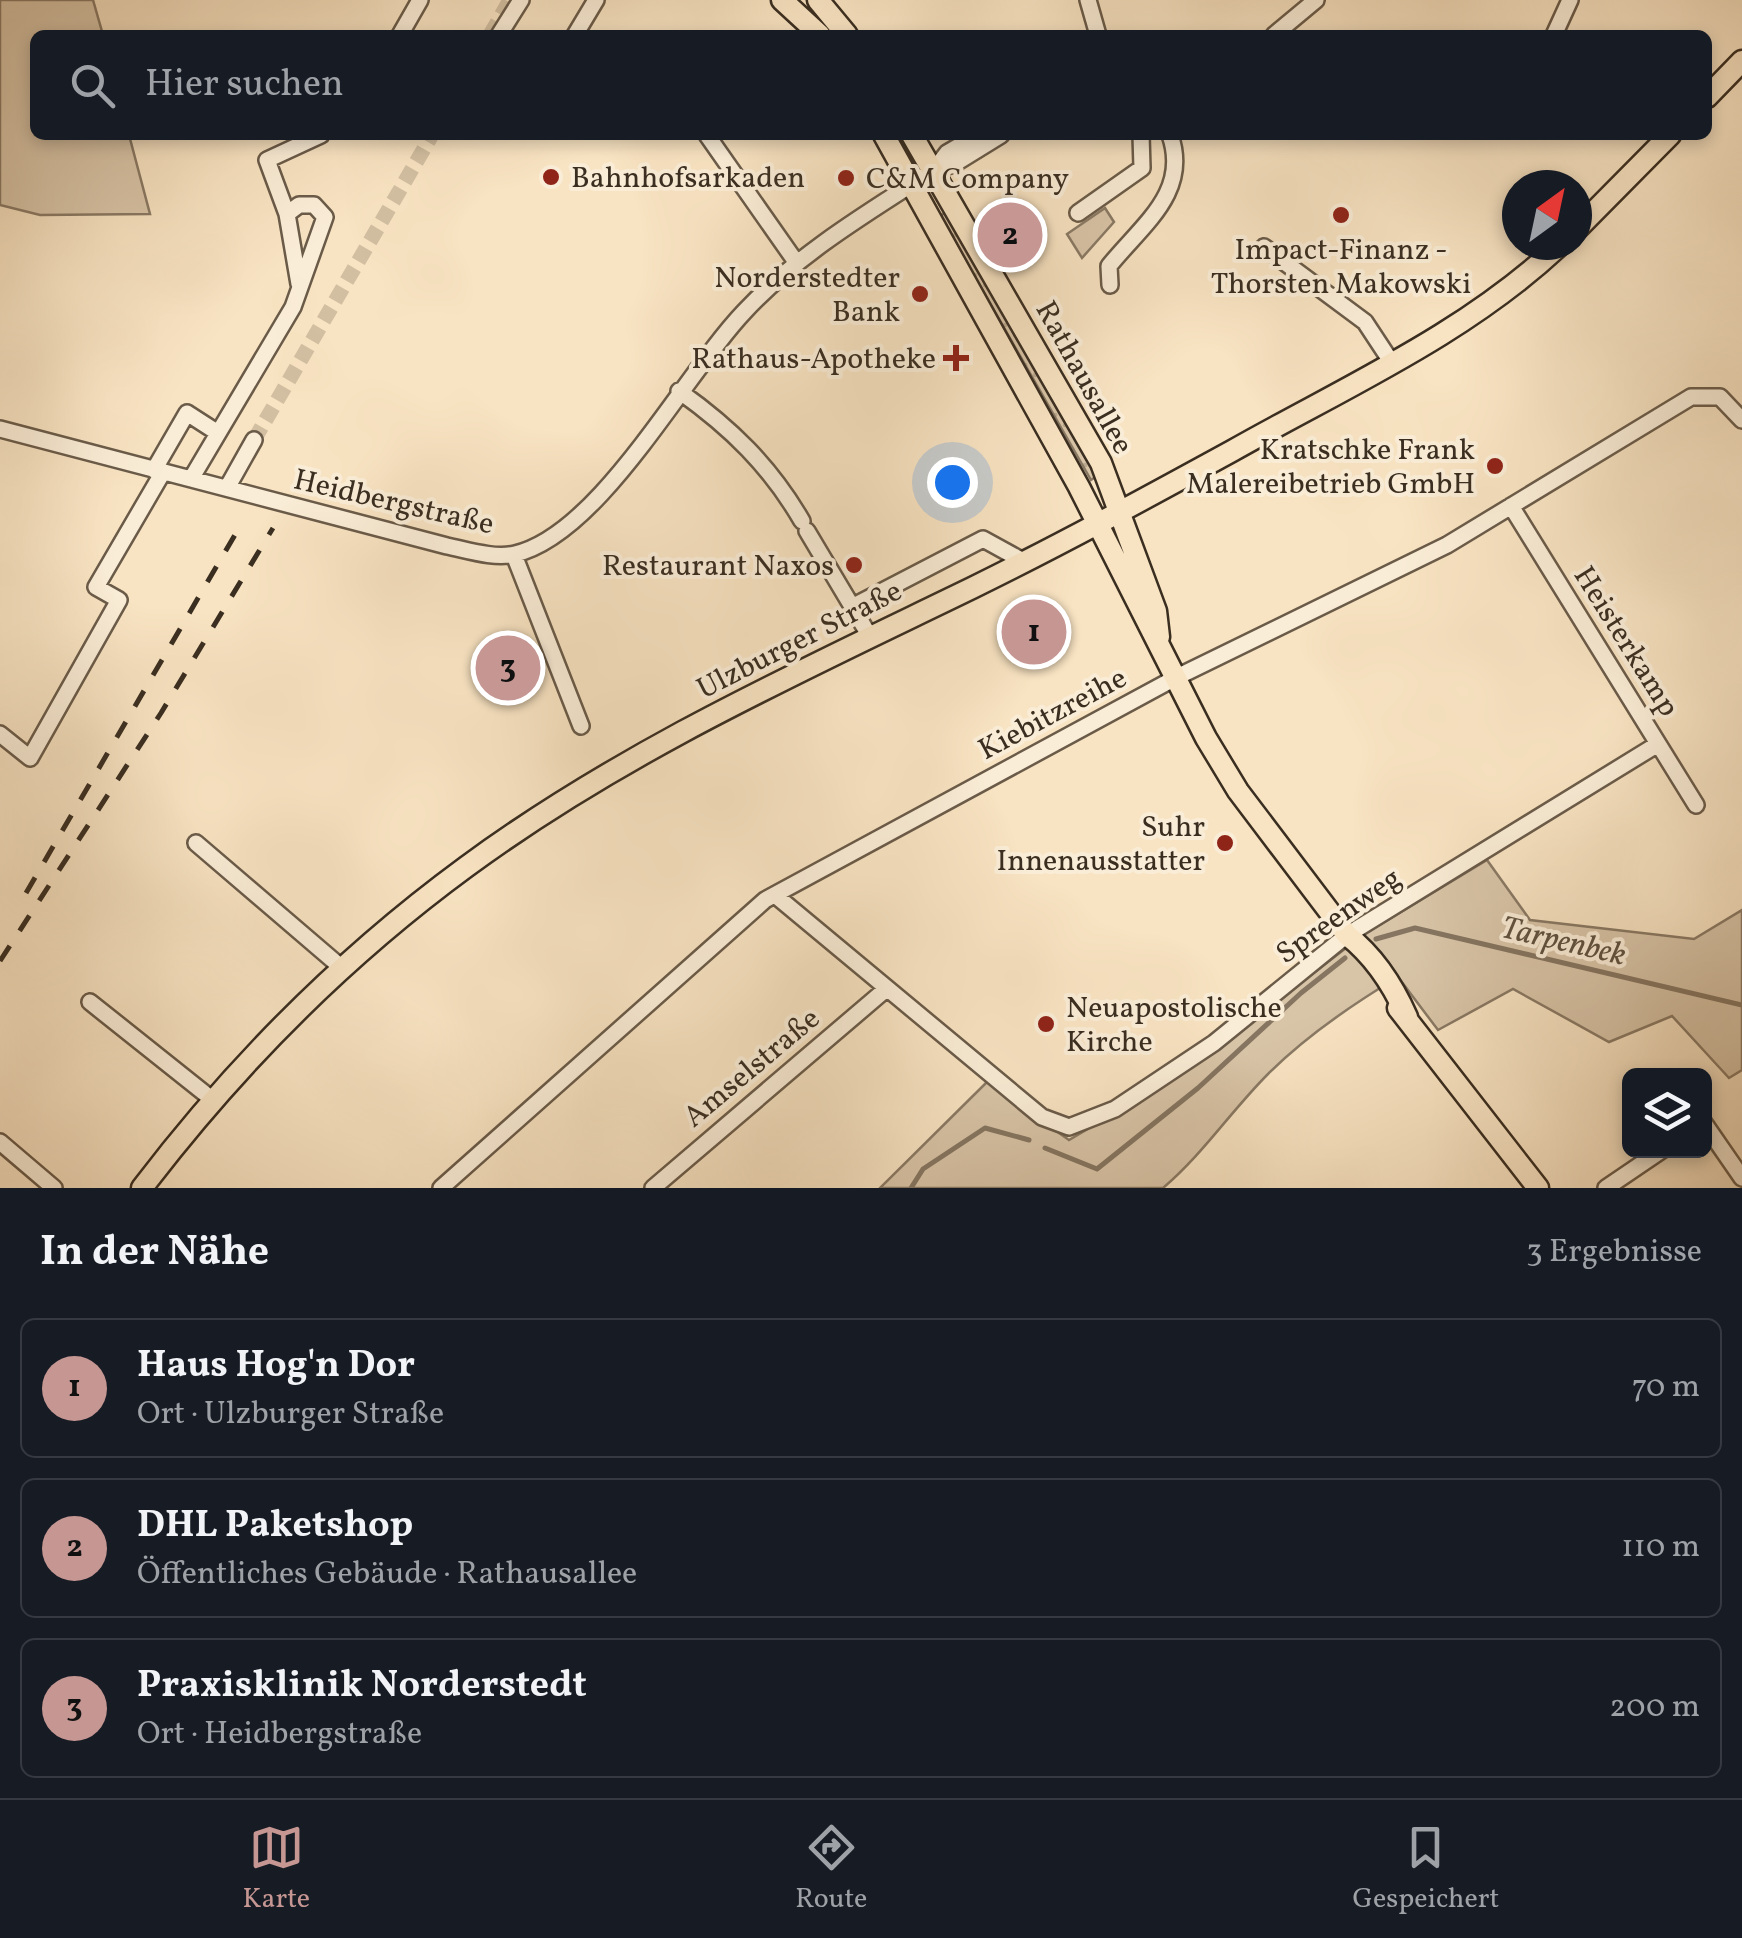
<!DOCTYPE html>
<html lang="de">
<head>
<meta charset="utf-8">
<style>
  body { margin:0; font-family:Vollkorn,serif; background:#20242c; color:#f1f3f6 }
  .controls { position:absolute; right:30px; bottom:30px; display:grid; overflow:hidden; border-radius:15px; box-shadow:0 5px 15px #0003 }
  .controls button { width:90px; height:90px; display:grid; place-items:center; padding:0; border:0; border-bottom:2px solid #363941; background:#171b24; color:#f1f3f6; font:50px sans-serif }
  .compass { position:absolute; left:1502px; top:170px; width:90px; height:90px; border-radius:50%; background:#171b24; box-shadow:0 5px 15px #0003; rotate:33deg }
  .you { position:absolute; left:952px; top:482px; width:35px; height:35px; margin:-25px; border:8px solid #fff; border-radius:50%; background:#1a73e8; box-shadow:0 0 0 15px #1a73e833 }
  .badge { display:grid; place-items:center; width:65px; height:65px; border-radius:50%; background:#c59692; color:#111; font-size:32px; font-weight:700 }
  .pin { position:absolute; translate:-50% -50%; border:5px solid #fff; box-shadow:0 2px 10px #0006 }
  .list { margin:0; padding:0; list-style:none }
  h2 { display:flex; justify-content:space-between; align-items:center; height:130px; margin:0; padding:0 40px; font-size:42px }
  h2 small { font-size:32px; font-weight:400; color:#9ea1a6 }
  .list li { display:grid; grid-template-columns:65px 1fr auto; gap:30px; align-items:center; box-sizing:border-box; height:140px; margin:0 20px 20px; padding:0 20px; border:2px solid #363941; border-radius:15px }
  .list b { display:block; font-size:38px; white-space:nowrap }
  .list p { margin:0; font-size:32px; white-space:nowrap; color:#9ea1a6 }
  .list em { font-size:32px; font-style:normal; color:#9ea1a6 }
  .icon { flex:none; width:55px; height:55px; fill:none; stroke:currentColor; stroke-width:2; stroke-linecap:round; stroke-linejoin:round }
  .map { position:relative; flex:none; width:1742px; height:1188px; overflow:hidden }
  .search { position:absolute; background:#171b24; box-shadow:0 5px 15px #0003; left:30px; right:30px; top:30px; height:110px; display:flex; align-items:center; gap:25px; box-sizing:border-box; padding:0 35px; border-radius:15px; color:#9ea1a6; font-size:38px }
  .sheet { height:610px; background:#171b24 }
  nav { display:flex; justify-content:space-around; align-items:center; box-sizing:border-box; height:140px; border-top:2px solid #363941; background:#171b24; font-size:28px; color:#9ea1a6 }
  nav a { display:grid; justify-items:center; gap:5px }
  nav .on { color:#c59692 }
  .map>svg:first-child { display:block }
  .grass { fill:url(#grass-dots); stroke:#897964; stroke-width:2.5 }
  .park { fill:#d8c4a7; stroke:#897964; stroke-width:2.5 }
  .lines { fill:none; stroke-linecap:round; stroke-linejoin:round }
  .stream { stroke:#857561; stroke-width:5 }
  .minor-tunnel { stroke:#d2bfa2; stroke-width:15; stroke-dasharray:15 8; stroke-linecap:butt }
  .minor-casing { stroke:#6a5b49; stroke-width:20 }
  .major-casing { stroke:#3a2e21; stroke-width:25 }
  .minor { stroke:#faedd7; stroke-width:15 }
  .major { stroke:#f8e3c2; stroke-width:20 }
  .rail { stroke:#3a2e21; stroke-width:5; stroke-dasharray:18 18; stroke-linecap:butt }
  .poi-dot { fill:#8f2418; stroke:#faedd7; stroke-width:4 }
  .labels { text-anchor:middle; stroke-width:8; stroke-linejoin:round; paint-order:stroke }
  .poi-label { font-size:30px; fill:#3a2e21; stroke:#faedd7; text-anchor:end }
  .street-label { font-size:30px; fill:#3a2e21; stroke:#faedd7 }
  .water-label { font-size:32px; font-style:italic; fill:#605241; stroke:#faedd7 }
</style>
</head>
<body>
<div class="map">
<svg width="1742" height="1188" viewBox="0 0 1742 1188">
  <defs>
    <pattern id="grass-dots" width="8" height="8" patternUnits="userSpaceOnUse" patternTransform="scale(2.5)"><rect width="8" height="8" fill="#d8c4a7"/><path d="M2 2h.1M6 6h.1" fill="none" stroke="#baa98f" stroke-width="1.8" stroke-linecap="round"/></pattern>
  </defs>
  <rect width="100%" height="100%" fill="#f8e3c2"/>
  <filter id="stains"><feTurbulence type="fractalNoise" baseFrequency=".002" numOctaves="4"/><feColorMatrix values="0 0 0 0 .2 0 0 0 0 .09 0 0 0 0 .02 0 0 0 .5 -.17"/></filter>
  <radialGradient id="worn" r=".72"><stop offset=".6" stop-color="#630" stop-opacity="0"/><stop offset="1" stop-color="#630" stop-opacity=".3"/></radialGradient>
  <path class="grass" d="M950,210L1101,473L1091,480L940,216Z"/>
  <path class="park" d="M0,0H93L103,35H35V135H129L150,214L40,215L0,205Z
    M1105,208L1114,222L1082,258L1067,234Z
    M1487,860L1530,920L1694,939L1742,910V1070L1729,1078L1672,1016L1609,1042L1513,989L1438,1030L1398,977C1353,1004 1305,1037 1268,1074C1231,1111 1203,1154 1163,1188H880L987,1082L1069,1140L1186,1071L1363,935Z"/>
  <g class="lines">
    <path class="stream" d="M1376,939L1415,928L1742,1005
      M1045,1148L1097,1169L1198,1088L1301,993L1345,958
      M911,1188L923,1169L985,1128L1029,1140"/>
    <path class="minor-tunnel" d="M490,35L510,0
      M254,440L432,135"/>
    <g class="minor-casing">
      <path id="minor" d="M1088,0L1098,35
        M400,35L420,0
        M499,35L521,0
        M575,35L596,0
        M1274,35L1316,0
        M1554,35L1570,0
        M707,135L796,262
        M934,170L947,153L978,135
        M1078,213L1142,168L1141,135
        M287,214L267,160L321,135
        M1264,247L1365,322L1392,363
        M1110,285L1109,266C1143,224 1190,192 1170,135
        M679,391C731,428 770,466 802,521
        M0,429L447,546C467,550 494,559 515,554C600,534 683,376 744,312C798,254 867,213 934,170L954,164L1001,135
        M154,470L187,413L218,433
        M191,479L293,307L325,217L314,205H299L287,214L299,284
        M227,488L254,440
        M1511,506L1696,805
        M807,531L869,635
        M514,555L581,726
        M852,607L983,539L1023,561
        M0,734L30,758L119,600L96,587L163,472
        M196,843L342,968
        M775,895L1042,1117L1069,1127L1115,1109L1214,1043L1347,935L1658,744
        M90,1002L213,1100
        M1704,1123L1742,1178
        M0,1142L54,1188
        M441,1188L765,900L1177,677L1447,545L1691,397H1720L1742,420
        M653,1188L885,990
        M1606,1188L1662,1150"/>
    </g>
    <g class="major-casing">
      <path id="major" d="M782,0L820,35
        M818,0L847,35
        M1707,97L1742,61
        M884,135L1079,487L1206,738L1238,791L1347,935C1375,957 1393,985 1407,1017
        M912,135L1101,463L1156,611L1159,637
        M1577,229L1670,135
        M1398,1008L1538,1188
        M142,1188C235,1066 342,958 466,867C622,752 799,672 972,588C1060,545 1146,498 1232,451C1345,387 1464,335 1560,245"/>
    </g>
    <use href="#minor" class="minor"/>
    <use href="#major" class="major"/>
    <path class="rail" d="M26,893L243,521
      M0,961L161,713L273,528"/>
  </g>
  <g class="poi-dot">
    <circle cx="551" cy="177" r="10"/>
    <circle cx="846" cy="178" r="10"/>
    <circle cx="1341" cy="215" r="10"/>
    <circle cx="920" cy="294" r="10"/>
    <path d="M951 343h10v10h10v10h-10v10h-10v-10h-10v-10h10z"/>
    <circle cx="1495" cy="466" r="10"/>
    <circle cx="854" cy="565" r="10"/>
    <circle cx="1225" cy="843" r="10"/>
    <circle cx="1046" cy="1024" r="10"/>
  </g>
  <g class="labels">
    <g class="poi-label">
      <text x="571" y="187" text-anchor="start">Bahnhofsarkaden</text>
      <text x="866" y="188" text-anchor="start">C&amp;M Company</text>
      <text x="1341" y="259" text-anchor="middle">Impact-Finanz -<tspan x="1341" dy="34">Thorsten Makowski</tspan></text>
      <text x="900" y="287">Norderstedter<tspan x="900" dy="34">Bank</tspan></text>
      <text x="936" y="368">Rathaus-Apotheke</text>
      <text x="1475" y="459">Kratschke Frank<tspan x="1475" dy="34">Malereibetrieb GmbH</tspan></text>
      <text x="834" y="575">Restaurant Naxos</text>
      <text x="1205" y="836">Suhr<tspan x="1205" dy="34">Innenausstatter</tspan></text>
      <text x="1066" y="1017" text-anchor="start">Neuapostolische<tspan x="1066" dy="34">Kirche</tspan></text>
    </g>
    <g class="street-label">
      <text transform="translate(1085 377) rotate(61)" y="10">Rathausallee</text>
      <text transform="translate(394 501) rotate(13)" y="10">Heidbergstraße</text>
      <text transform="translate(799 639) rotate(-27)" y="10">Ulzburger Straße</text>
      <text transform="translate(1627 641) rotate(58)" y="10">Heisterkamp</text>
      <text transform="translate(1052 713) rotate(-28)" y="10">Kiebitzreihe</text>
      <text transform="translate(1338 915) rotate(-35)" y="10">Spreenweg</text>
      <text transform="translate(751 1067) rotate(-40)" y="10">Amselstraße</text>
    </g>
    <g class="water-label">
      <text transform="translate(1564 940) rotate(13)" y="11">Tarpenbek</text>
    </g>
  </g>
  <rect width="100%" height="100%" filter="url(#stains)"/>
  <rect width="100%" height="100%" fill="url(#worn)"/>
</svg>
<div class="controls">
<button><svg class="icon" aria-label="layers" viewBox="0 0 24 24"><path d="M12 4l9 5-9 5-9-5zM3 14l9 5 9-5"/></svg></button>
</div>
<svg class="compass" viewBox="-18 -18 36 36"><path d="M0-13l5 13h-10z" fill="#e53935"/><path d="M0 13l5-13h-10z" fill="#9ea1a6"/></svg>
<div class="you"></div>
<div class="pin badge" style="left:1034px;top:632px">1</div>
<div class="pin badge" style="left:1010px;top:235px">2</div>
<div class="pin badge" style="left:508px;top:668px">3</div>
<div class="search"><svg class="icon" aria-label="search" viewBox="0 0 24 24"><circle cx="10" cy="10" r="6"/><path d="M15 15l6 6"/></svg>Hier suchen</div>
</div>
<section class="sheet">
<h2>In der Nähe<small>3 Ergebnisse</small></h2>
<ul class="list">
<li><span class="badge">1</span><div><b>Haus Hog'n Dor</b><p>Ort · Ulzburger Straße</p></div><em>70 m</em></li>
<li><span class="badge">2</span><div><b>DHL Paketshop</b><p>Öffentliches Gebäude · Rathausallee</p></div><em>110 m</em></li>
<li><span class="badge">3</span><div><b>Praxisklinik Norderstedt</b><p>Ort · Heidbergstraße</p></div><em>200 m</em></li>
</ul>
</section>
<nav>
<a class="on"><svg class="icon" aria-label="map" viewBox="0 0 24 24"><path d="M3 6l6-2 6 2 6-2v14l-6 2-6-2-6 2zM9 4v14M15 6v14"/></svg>Karte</a>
<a><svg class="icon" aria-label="directions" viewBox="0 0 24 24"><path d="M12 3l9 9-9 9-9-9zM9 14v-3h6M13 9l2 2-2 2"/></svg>Route</a>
<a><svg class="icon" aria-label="saved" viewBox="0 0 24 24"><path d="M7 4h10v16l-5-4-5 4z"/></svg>Gespeichert</a>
</nav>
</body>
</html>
